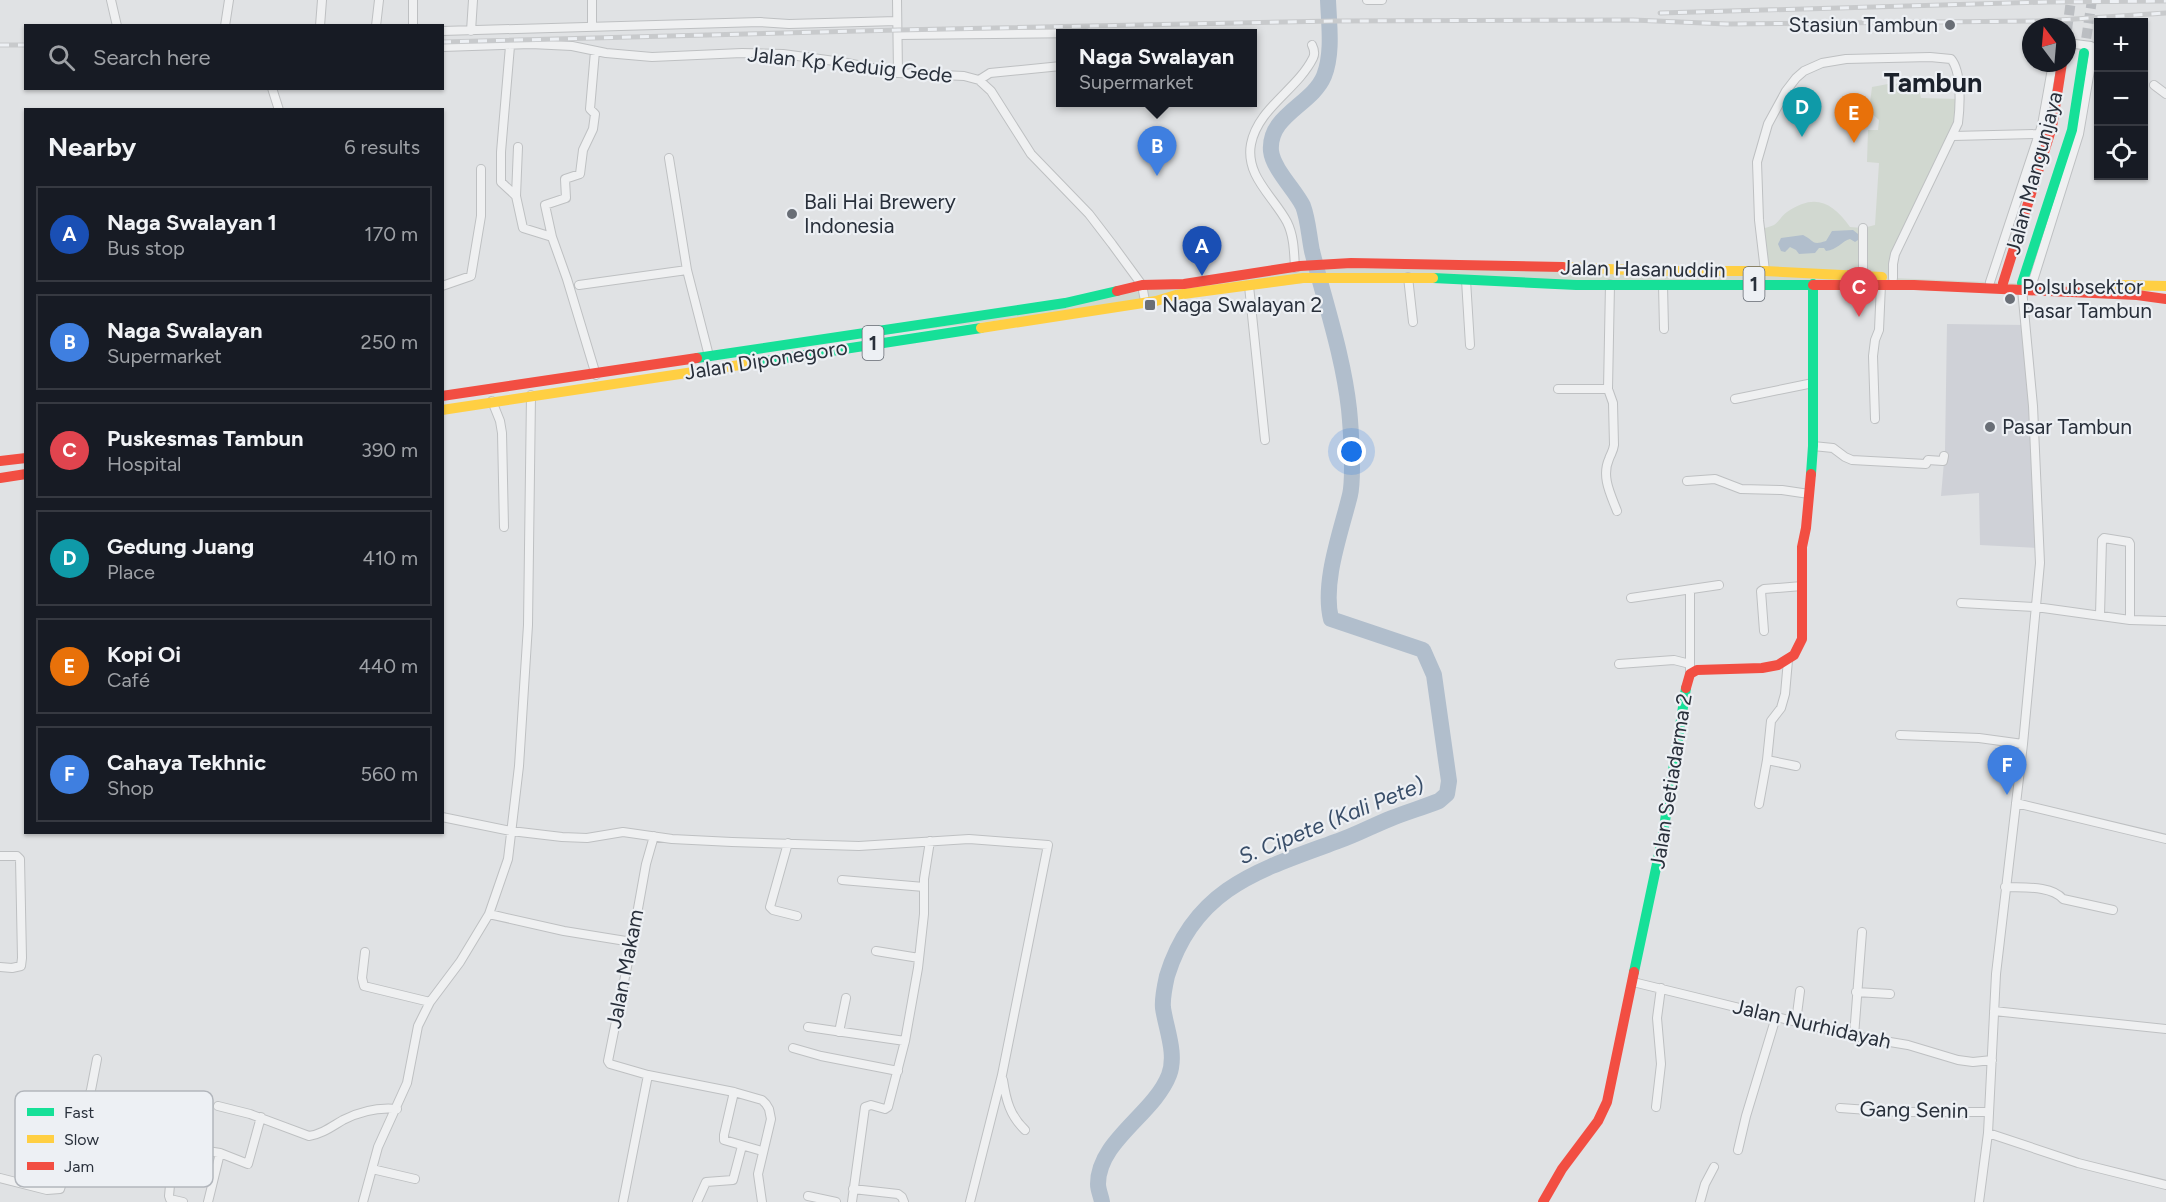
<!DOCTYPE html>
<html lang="en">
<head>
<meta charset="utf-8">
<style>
  body { margin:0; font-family:Figtree,sans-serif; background:#242831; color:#f1f3f6 }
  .controls { position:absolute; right:18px; top:18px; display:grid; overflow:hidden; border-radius:0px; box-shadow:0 2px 4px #0004 }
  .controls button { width:54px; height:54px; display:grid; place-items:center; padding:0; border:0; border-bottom:2px solid #363941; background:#171b24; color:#f1f3f6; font:30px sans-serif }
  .compass { position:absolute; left:2022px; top:18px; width:54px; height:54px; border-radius:50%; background:#171b24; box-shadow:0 2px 4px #0004; rotate:344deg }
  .you { position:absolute; left:1352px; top:452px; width:21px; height:21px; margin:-15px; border:4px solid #fff; border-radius:50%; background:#1a73e8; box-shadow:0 0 0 9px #1a73e833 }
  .badge { display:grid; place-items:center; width:39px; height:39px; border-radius:50%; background:#696e76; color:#fff; font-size:20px; font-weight:700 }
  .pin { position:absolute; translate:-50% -50px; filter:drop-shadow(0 2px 3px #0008) }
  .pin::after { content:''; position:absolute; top:32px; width:21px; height:18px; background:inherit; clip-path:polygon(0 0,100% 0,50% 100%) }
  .popup { position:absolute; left:1056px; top:29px; width:201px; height:78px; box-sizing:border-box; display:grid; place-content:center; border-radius:0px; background:#171b24; filter:drop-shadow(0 2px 4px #0005); font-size:20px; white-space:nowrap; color:#9ea1a6 }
  .popup b { font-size:22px; color:#f1f3f6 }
  .popup::after { content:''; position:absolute; left:50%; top:100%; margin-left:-12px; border:12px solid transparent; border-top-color:#171b24 }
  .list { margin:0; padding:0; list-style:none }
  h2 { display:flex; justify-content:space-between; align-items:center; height:78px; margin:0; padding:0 24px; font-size:26px }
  h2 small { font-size:20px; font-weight:400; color:#9ea1a6 }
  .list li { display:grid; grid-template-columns:39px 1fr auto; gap:18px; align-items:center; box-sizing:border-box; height:96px; margin:0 12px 12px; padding:0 12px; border:2px solid #363941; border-radius:0px }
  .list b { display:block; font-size:22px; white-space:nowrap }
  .list p { margin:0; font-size:20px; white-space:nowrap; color:#9ea1a6 }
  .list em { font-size:20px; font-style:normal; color:#9ea1a6 }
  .icon { flex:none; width:33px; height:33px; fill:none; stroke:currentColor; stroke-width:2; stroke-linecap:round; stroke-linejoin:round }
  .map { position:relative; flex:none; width:2166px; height:1202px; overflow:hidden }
  .search { position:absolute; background:#171b24; box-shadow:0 2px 4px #0004; left:24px; top:24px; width:420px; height:66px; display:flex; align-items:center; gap:15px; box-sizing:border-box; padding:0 21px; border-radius:0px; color:#9ea1a6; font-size:22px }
  .panel { position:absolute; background:#171b24; box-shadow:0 2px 4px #0004; left:24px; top:108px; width:420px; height:726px; border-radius:0px }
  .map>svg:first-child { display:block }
  .built { fill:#cfd1d7 }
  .green { fill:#d1d8d0 }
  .water { fill:#b1becc }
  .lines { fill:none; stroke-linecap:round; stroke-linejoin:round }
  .river { stroke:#b1becc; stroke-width:16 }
  .secondary-tunnel { stroke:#bbbec2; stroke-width:10; stroke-dasharray:10 5; stroke-linecap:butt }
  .street-casing { stroke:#bec0c2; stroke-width:10 }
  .street { stroke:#eff0f1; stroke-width:8 }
  .fast { stroke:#16e098; stroke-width:10 }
  .slow { stroke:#ffcf43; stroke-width:10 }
  .jam { stroke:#f24e42; stroke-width:10 }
  .rail-casing { stroke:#c8cacc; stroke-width:5 }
  .rail { stroke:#edf0f4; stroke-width:3; stroke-dasharray:9; stroke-linecap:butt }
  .poi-dot { fill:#696e76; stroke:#edf0f4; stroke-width:2 }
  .labels { text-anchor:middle; stroke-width:4.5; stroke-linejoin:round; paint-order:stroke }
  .shield { fill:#edf0f4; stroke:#646a72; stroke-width:1.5 }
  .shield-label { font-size:20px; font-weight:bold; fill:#29303b }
  .poi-label { font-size:21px; fill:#29303b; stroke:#edf0f4; text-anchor:start }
  .street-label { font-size:21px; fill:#29303b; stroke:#edf0f4 }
  .water-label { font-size:22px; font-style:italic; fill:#394e69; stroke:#edf0f4 }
  .district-label { font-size:27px; font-weight:bold; fill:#1b212b; stroke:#edf0f4 }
  .key { fill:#edf0f4; stroke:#b2b6bc; stroke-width:1.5 }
  .key-label { font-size:16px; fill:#29303b }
</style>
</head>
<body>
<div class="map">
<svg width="2166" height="1202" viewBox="0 0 2166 1202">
  <rect width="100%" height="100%" fill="#e0e2e4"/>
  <path class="built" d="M1947,324L2025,325L2039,548L1980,545L1979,493L1941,496L1945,450Z"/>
  <path class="green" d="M1888,84L1918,85L1921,98L1959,99L1958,123L1895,254L1893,278L2032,284L2166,286L2137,295L1351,277L709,356L1294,268L1764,271L1760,229C1764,228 1770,227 1774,225C1779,222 1782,215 1787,212C1815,193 1832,202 1850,227L1863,228L1875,225L1879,163L1867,162L1868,130H1878L1879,120L1869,111L1872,87Z"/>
  <path class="water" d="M1853,230L1858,234V240L1855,242L1850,239C1842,241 1837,250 1826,251L1824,248H1819L1815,253L1799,254L1796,250L1790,247L1785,252L1781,251L1778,244L1781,238L1803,235C1814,240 1811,246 1826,241L1832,231Z"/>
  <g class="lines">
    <path class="river" d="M1102,1202C1101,1196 1098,1190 1098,1184C1098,1141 1154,1114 1169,1075C1177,1054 1166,1029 1163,1008C1162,998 1165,985 1167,976C1194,888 1259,870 1338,841C1356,835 1374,825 1392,818C1407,812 1424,807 1439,801L1447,794L1449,781L1434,675L1423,650L1331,619C1322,582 1341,532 1350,495C1354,478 1351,429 1349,409C1343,355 1325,303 1312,251C1309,236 1308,219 1303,206C1296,191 1273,169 1271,151C1268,115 1312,105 1324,76C1333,53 1329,25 1328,0"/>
    <path class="secondary-tunnel" d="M2067,30L2071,0
      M2084,53L2092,0"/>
    <g class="street-casing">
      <path id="street" d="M111,0L117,26
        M592,0V27
        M897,0L898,73
        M1367,0H1382
        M225,26L229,0
        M320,26L322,0
        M376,26L379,0
        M413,26V0
        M442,31L760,22L789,24L897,21
        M471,31L473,0
        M898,35L1086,33
        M510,46L501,152V182L516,196L523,228L552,237L567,279L596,375
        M442,47L531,44L572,46L606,53L652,57L742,53L783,54L842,62L898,73L964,76L979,80L991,91L1031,154L1089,214L1112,244L1142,285L1145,301
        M979,80L990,73L1061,66
        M2154,85L2166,94
        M272,88L279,110
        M1953,136L2038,134
        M669,158L687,270
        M516,196L518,147
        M1863,228V275
        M552,237L545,205L566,198L565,179L580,174L583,150L593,129L595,114L590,109L595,51
        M1295,268C1294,252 1294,236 1287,222C1274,197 1245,176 1251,144C1258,108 1297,90 1313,58C1315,54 1314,49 1312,45
        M1765,271L1759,220L1757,162L1768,124L1786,91L1796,78L1804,71L1822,63L1846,59L1930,57L1951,59C1962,72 1960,107 1958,123L1895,254L1893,264V278
        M1408,277L1413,322
        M1466,280L1470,345
        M1990,282L2042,125L2053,63
        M1610,284L1608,389L1613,403L1614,445C1613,452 1611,453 1609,459C1601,477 1611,495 1617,511
        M2032,284L2079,134L2093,53L2091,46L2067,43
        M579,285L687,270L709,356
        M1663,285L1664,329
        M442,286L471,276L481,216V169
        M1249,286L1265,440
        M1558,389H1608
        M1735,399L1813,383
        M492,401L500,421L502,433L504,527
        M1875,419L1873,356L1875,340L1879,330L1881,284
        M1813,446L1833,448L1845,457L1852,460L1926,464L1928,460L1943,461L1944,456
        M1687,481L1715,479L1741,489L1782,490L1809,494
        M1631,598L1719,585
        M1961,603L2036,607L2130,620L2166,621
        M2100,615L2102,540L2104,538L2129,542L2130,544V620
        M1764,631L1761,591L1764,589L1802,586
        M1619,664L1674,660L1690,664
        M1690,674V590
        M1900,735L1979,738L2023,744
        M1767,760L1796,766
        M2016,803L2166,839
        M1759,804L1767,760L1771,721L1781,708L1785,694L1788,660
        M442,817L511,831L562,837L587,838L623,832L672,839L732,842L859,846L969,839L1048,845L1002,1075L970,1202
        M654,836L646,864L632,942L608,1061L610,1064L648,1075L734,1092L762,1100L766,1104L769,1109L771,1119L758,1174L762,1202
        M788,843L770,907L773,910L797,916
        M0,856H17L20,859L22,958L21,966L12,968L0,967
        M842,880L924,887
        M2005,887C2022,888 2051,885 2063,899L2113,910
        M489,914L564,931L632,942
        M876,951L919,958
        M365,952L362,978L364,986L430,1002
        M1633,982L1854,1036L1908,1045L1958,1060L1973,1062L1992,1060
        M1856,992L1890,994
        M1994,1011L2166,1029
        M1796,1022L1800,991
        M808,1027L905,1041
        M839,1032L846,998
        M1854,1036L1862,932
        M793,1048L821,1056L898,1071
        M1003,1080C1006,1100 1010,1116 1025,1130
        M734,1092L724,1135V1140L762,1151
        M218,1106L250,1114L309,1136C322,1134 331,1127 343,1120C361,1111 377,1107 397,1109
        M1656,1107L1661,1064L1657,1018L1661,988
        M1840,1108L1897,1112H1989
        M78,1130L91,1090L97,1059
        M94,1133C89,1147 79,1168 90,1182L121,1173H130L170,1179
        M1988,1133L2078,1163L2166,1185
        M176,1145L171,1174L169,1196L170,1199L183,1202
        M1738,1150L1746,1116L1776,1017
        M372,1169L415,1179
        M0,1178L47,1190L60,1189L78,1130L220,1153L248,1164L261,1117
        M853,1189L898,1194L902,1197L904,1202
        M808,1196L836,1202
        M208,1202L220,1153
        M363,1202L378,1147L407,1083L418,1026L430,1002L460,962L489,914L508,859L519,766L528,625L531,395
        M623,1202L648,1075
        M697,1202L706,1182L733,1180L742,1146
        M852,1202L865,1107L871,1105L885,1109L888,1107L905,1041L918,968L924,914V879L930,841
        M1700,1202L1705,1184L1714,1167
        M1979,1202L1988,1133L1996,974L2023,744L2040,563L2033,406L2022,289"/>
    </g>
    <use href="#street" class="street"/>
    <path class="fast" d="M1433,278L1576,285H1813
      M2022,283L2072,130L2084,53
      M697,358L1065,303L1117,291
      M753,363L981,328
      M1811,474L1813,446V284
      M1634,972L1662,840L1686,688"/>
    <path class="slow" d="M1563,267L1653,271H1765L1882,277
      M2117,285L2166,286
      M981,328L1156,301L1176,295L1303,278H1433
      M442,410L753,363"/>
    <path class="jam" d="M2003,283L2052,127L2062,63
      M1813,285H1914L2137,295L2166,299
      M1117,291L1142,285L1184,284L1300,266L1351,263L1563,267
      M442,396L697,358
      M0,461L26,458
      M0,478L26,474
      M1686,688L1690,674L1697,670L1762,668L1778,665L1794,655L1802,639V547L1806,528L1811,474
      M1543,1202L1562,1169L1598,1121L1607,1102L1634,972"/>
    <g class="rail-casing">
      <path id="rail" d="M1660,13L2047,2L2166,1
        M442,42L898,30L1333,21L1633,20L1727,24L2044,21L2166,13
        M0,45H26"/>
    </g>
    <use href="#rail" class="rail"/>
  </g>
  <g class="poi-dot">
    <circle cx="1950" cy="25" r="6"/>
    <circle cx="792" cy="214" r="6"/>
    <circle cx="2010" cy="299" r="6"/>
    <rect x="1144" y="299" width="12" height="12" rx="3"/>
    <circle cx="1990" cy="427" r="6"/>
  </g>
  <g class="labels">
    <g class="shield">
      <rect x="1743.5" y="267" width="21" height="34" rx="4.5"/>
      <rect x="862.5" y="326" width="21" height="34" rx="4.5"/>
    </g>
    <g class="shield-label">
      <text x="1754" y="291">1</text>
      <text x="873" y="350">1</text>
    </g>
    <g class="poi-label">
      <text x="1938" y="32" text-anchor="end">Stasiun Tambun</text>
      <text x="804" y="209">Bali Hai Brewery<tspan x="804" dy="24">Indonesia</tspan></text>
      <text x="2022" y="294">Polsubsektor<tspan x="2022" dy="24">Pasar Tambun</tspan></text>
      <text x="1162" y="312">Naga Swalayan 2</text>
      <text x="2002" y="434">Pasar Tambun</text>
    </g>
    <g class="street-label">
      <text transform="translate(850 65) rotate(6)" y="7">Jalan Kp Keduig Gede</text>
      <text transform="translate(2034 173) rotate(-75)" y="7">Jalan Mangunjaya</text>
      <text transform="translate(1643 269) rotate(1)" y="7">Jalan Hasanuddin</text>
      <text transform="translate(766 360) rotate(-9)" y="7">Jalan Diponegoro</text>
      <text transform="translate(1671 781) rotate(-81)" y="7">Jalan Setiadarma 2</text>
      <text transform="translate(625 969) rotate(-79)" y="7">Jalan Makam</text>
      <text transform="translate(1812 1024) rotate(13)" y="7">Jalan Nurhidayah</text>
      <text transform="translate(1914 1110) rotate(1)" y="7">Gang Senin</text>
    </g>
    <g class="water-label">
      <text transform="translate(1331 820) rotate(-22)" y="8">S. Cipete (Kali Pete)</text>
    </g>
    <g class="district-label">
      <text x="1933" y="92">Tambun</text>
    </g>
  </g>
  <rect x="15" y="1091" width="198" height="96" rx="9" class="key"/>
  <rect x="27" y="1108" width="27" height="8" fill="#16e098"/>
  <rect x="27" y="1135" width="27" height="8" fill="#ffcf43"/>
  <rect x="27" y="1162" width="27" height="8" fill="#f24e42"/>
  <g class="key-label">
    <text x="64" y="1118">Fast</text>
    <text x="64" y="1145">Slow</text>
    <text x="64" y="1172">Jam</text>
  </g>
</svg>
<div class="controls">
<button>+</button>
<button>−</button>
<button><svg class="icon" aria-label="locate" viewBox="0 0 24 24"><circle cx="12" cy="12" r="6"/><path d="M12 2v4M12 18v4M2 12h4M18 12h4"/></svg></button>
</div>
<svg class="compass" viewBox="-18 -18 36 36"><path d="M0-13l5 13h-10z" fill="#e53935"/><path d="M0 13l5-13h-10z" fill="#9ea1a6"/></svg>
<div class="you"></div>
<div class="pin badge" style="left:1202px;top:276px;background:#1a4fb4">A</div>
<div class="pin badge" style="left:1157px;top:176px;background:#3f7fe0">B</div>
<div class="popup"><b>Naga Swalayan</b>Supermarket</div>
<div class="pin badge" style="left:1859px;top:317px;background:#e0444e">C</div>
<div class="pin badge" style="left:1802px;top:137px;background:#0f9aa8">D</div>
<div class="pin badge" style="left:1854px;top:143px;background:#e8710a">E</div>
<div class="pin badge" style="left:2007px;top:795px;background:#3f7fe0">F</div>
<div class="search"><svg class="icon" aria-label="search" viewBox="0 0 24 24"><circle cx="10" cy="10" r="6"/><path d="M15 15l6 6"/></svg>Search here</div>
<section class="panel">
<h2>Nearby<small>6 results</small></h2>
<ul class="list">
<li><span class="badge" style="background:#1a4fb4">A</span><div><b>Naga Swalayan 1</b><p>Bus stop</p></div><em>170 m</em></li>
<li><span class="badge" style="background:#3f7fe0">B</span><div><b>Naga Swalayan</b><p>Supermarket</p></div><em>250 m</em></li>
<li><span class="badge" style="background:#e0444e">C</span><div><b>Puskesmas Tambun</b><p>Hospital</p></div><em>390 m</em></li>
<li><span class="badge" style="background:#0f9aa8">D</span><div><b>Gedung Juang</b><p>Place</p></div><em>410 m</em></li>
<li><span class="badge" style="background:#e8710a">E</span><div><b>Kopi Oi</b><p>Café</p></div><em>440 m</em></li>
<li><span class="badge" style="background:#3f7fe0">F</span><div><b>Cahaya Tekhnic</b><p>Shop</p></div><em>560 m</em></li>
</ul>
</section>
</div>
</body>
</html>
